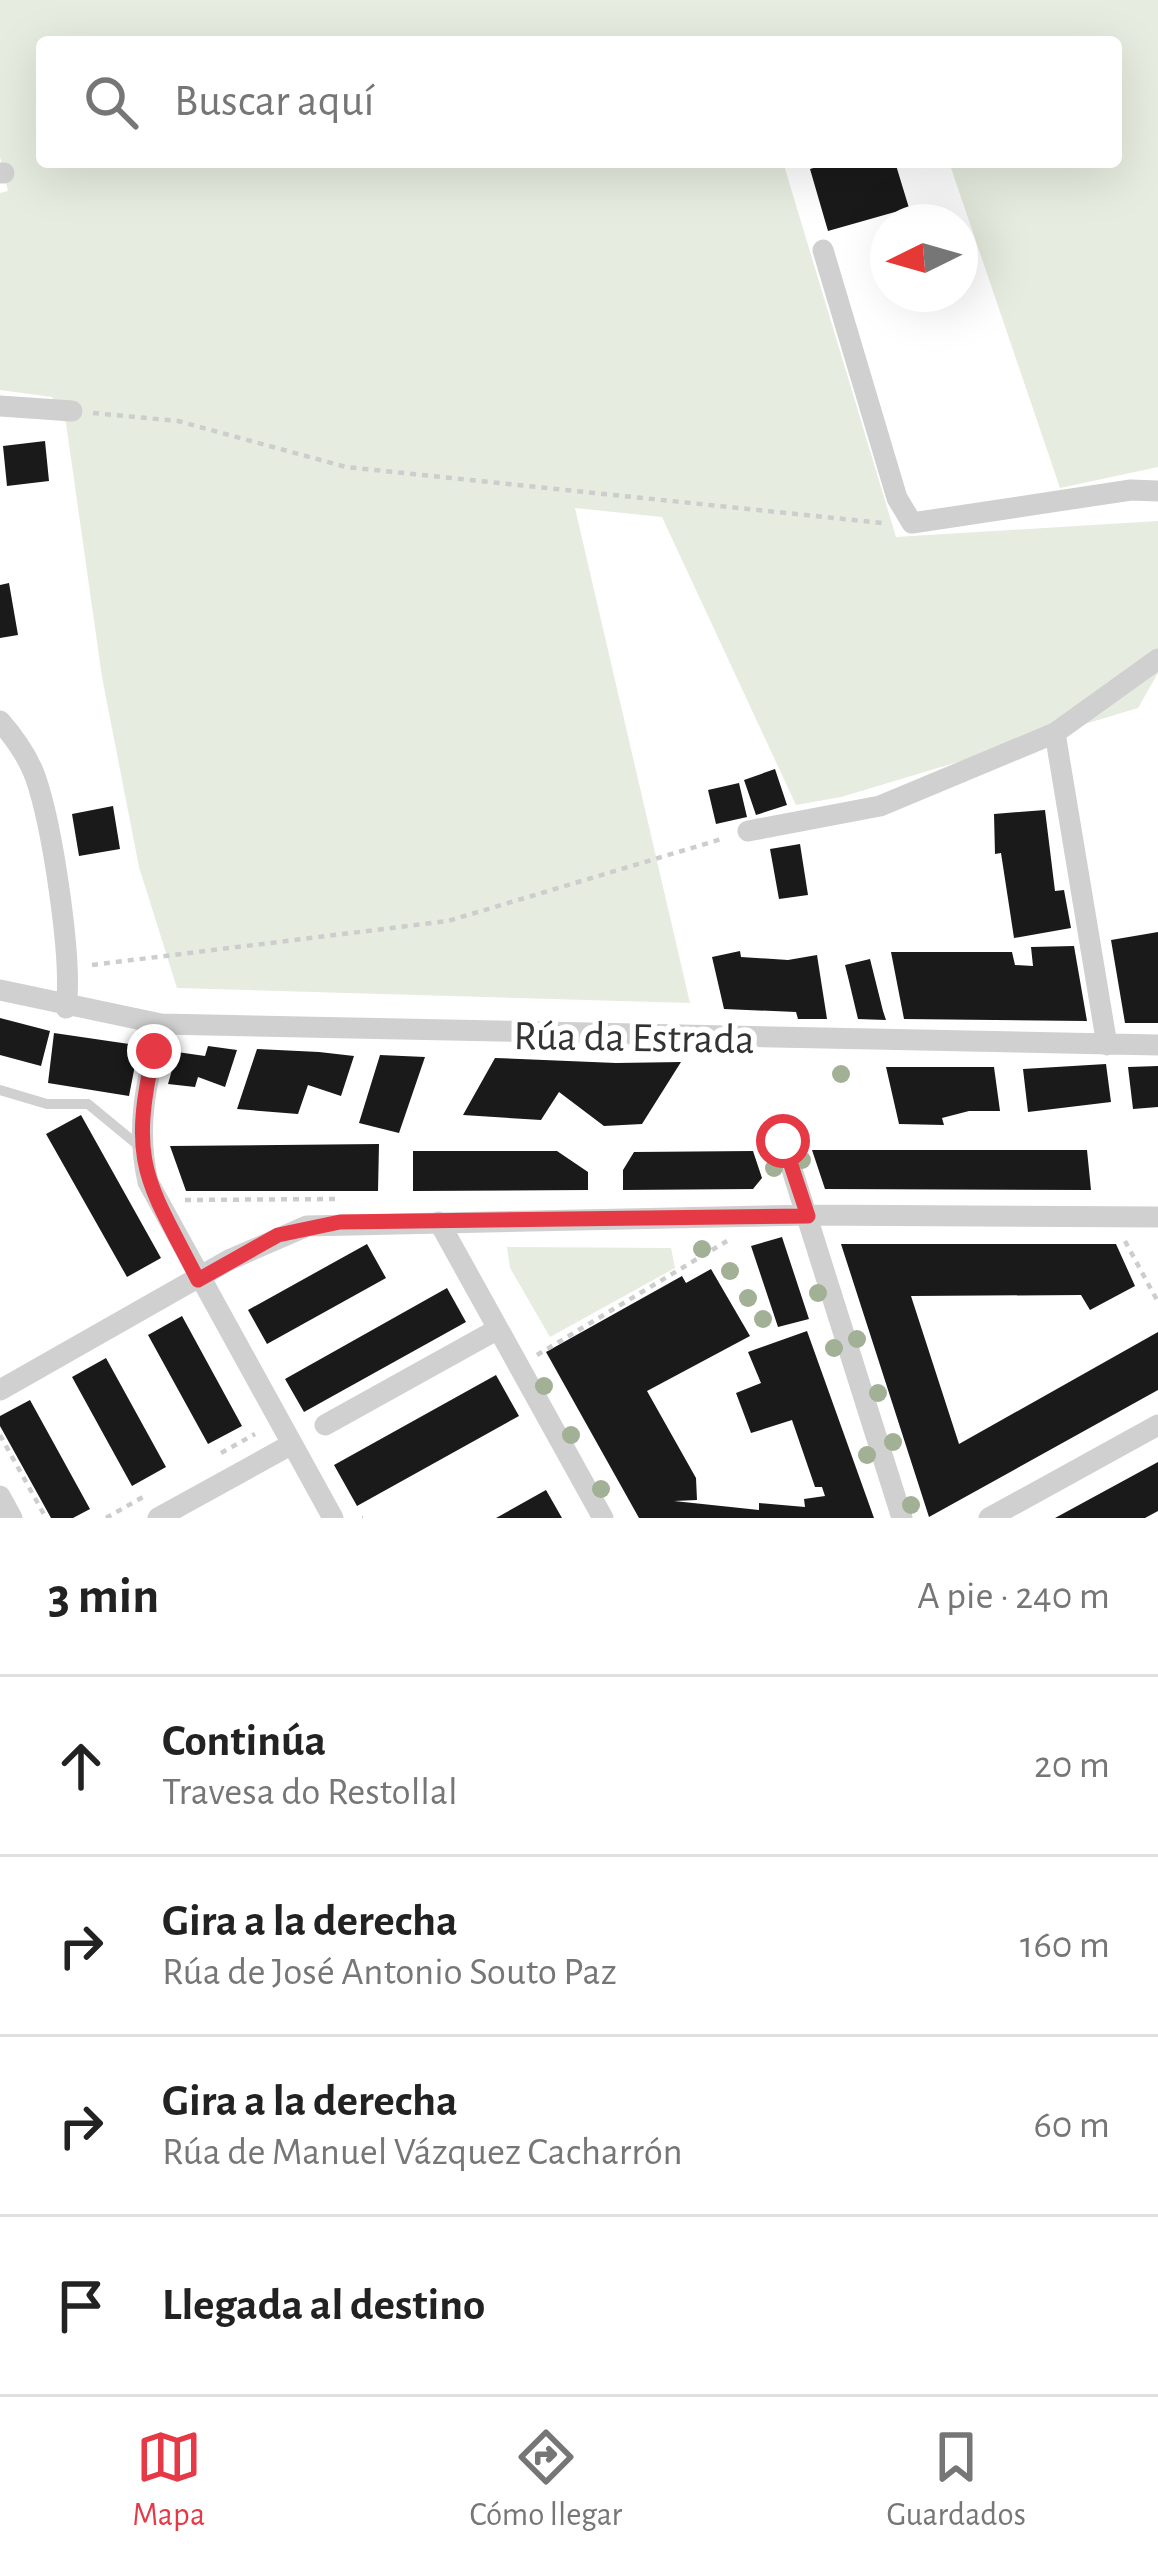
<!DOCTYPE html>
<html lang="es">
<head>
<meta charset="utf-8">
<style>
  body { margin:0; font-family:"Alegreya Sans",sans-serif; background:#f2f2f2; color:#222 }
  .compass { position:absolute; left:870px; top:204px; width:108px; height:108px; border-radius:50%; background:#fff; box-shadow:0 12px 48px #0002; rotate:265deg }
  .stop { position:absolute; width:36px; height:36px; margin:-27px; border:9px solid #e63946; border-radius:50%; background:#fff }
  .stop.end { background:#e63946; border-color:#fff; box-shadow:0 3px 12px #0008 }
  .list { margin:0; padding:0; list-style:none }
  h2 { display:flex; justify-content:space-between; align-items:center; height:156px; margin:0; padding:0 48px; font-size:51px }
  h2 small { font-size:39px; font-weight:400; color:#767676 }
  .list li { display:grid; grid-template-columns:78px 1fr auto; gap:36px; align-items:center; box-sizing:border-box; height:180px; padding:0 48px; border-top:3px solid #e0e0e0 }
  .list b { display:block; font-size:45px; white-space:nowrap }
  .list p { margin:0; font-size:39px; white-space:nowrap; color:#767676 }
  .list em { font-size:39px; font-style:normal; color:#767676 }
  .icon { flex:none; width:66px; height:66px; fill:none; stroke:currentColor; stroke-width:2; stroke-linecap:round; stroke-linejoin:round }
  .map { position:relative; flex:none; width:1158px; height:1518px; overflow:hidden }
  .search { position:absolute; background:#fff; box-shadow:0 12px 48px #0002; left:36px; right:36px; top:36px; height:132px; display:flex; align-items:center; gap:30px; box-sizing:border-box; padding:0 42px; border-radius:12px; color:#767676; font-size:45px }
  .sheet { height:876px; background:#fff }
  nav { display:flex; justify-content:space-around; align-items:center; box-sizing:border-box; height:168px; border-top:3px solid #e0e0e0; background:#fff; font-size:33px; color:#767676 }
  nav a { display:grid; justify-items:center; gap:6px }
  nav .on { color:#e63946 }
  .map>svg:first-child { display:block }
  .green { fill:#e6ecdf }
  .building { fill:#1a1a1a }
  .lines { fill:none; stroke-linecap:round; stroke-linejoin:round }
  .path { stroke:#cdcdcd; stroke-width:4.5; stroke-dasharray:6 6; stroke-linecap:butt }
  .service { stroke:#d0d0d0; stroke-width:10 }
  .minor { stroke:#d0d0d0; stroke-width:21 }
  .tree { fill:#a2b095 }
  .route { stroke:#e63946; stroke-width:15 }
  .labels { text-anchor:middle; stroke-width:12; stroke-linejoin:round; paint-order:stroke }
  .street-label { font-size:42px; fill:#333; stroke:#fff }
</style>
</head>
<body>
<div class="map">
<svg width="1158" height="1518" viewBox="0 0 1158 1518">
  <rect width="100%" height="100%" fill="#fff"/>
  <path class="green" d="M0,0H1158V467L1060,488L949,162H1116V42H42V162H783L896,537L1158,521V673L1138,708L841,797L796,805L662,517L575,508L690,1003L177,988L139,867L102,677L66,423L52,397L0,390V193L8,191L0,157Z
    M507,1247L671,1248L675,1268L550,1337L510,1268Z"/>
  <path class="building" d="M834,162H895L909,208L828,231L810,169Z
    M45,441L49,481L7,486L3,446Z
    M9,583L18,635L0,638V585Z
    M775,769L787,805L756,815L744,780Z
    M739,783L747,817L716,824L708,790Z
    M113,806L120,849L79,856L72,814Z
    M1045,810L1055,891L1064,890L1071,928L1014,938L1001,853L995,854L994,814Z
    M800,844L808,895L779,899L770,849Z
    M1158,932V1023H1125L1111,940Z
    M1074,946L1087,1021L904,1019L891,952H1012L1015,965L1033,966L1031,947Z
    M740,951L741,957L788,960L817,955L827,1019H798L796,1012L724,1009L712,957Z
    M870,959L883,1011L886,1020L858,1019L848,977L845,965Z
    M0,1018L50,1031L41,1066L0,1055Z
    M54,1033L129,1044L137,1055L129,1096L48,1083Z
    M208,1046L237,1050L225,1087L198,1077L195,1087L168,1084L177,1052L205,1056Z
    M257,1049L319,1052L354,1056L341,1096L308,1085L298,1114L237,1109Z
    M380,1055L425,1057L399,1133L359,1123Z
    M495,1058L616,1063L681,1062L642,1124L604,1126L559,1092L541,1120L463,1115Z
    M1106,1064L1111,1102L1028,1112L1023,1069Z
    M1158,1066V1107L1133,1109L1128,1067Z
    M886,1067H994L1000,1111H969L942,1118L944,1125L899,1124Z
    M81,1115L161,1258L127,1277L46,1134Z
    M379,1144L378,1191H186L170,1146Z
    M812,1150H1087L1091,1190L825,1189Z
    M413,1151H557L588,1172V1190L413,1191Z
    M753,1151L762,1178L753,1189L623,1190V1170L634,1152Z
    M782,1237L809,1319L778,1327L751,1246Z
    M367,1244L386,1278L267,1344L248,1310Z
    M841,1244H1116L1135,1286L1090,1310L1081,1295L911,1296L959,1444L1158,1332V1390L929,1517Z
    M711,1269L750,1336L647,1391L696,1478L697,1500L674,1501L759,1510V1503L805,1507L804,1499L825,1496L822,1487H815L792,1420L751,1433L736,1393L761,1383L748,1352L807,1331L874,1518H639L546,1352L682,1276L686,1283Z
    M447,1288L466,1322L304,1412L285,1379Z
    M182,1316L242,1426L208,1444L148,1335Z
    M106,1358L166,1467L132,1486L72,1377Z
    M496,1375L519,1416L357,1506L334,1465Z
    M30,1400L90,1509L73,1518H51L0,1426V1416Z
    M1158,1462V1511L1145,1518H1055Z
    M546,1490L562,1518H496Z"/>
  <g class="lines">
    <path class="path" d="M93,413L178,421L346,467L882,523
      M92,965L448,921L725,838
      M185,1200L337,1199
      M1125,1241L1158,1302
      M537,1355L727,1241
      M0,1435L46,1518
      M221,1453L255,1434
      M106,1518L143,1497
      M362,1518H363"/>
    <path class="service" d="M0,1090L47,1104H88L139,1146"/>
    <path class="minor" d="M0,173H4
      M823,250L897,498L912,523L1131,490L1158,491
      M0,406L72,411
      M0,721C14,737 27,755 35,776C52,824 73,960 66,1008
      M1055,733L1107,1045
      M748,831L880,806L1055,733L1158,659
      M0,990L161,1024L1158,1045
      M161,1024C147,1080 135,1125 148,1182L333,1518
      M783,1141L902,1518
      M439,1222L603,1518
      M0,1390L229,1260L307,1226L809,1215L1158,1217
      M325,1425L498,1329
      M0,1496L12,1518
      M158,1518L292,1444
      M989,1518L1158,1425"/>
  </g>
  <g class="tree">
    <circle cx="841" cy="1074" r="9"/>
    <circle cx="802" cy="1160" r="9"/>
    <circle cx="774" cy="1168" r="9"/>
    <circle cx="702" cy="1249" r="9"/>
    <circle cx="730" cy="1271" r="9"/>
    <circle cx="818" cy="1293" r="9"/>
    <circle cx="748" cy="1298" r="9"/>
    <circle cx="763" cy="1319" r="9"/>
    <circle cx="857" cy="1339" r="9"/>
    <circle cx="834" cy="1348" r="9"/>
    <circle cx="544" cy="1386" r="9"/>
    <circle cx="878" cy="1393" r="9"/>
    <circle cx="571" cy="1435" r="9"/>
    <circle cx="893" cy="1442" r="9"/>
    <circle cx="867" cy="1455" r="9"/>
    <circle cx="601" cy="1489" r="9"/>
    <circle cx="911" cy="1505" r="9"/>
  </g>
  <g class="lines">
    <path class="route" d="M154,1051C128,1165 147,1180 198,1280L278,1235L340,1222L808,1216L783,1141"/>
  </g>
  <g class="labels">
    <g class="street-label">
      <text transform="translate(634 1036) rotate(1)" y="15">Rúa da Estrada</text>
    </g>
  </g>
</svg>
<svg class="compass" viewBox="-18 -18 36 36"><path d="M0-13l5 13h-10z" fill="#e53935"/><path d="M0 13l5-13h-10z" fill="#767676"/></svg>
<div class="stop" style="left:783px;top:1141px"></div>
<div class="stop end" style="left:154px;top:1051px"></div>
<div class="search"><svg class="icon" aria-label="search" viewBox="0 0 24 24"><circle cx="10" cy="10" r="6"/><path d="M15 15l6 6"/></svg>Buscar aquí</div>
</div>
<section class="sheet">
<h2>3 min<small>A pie · 240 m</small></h2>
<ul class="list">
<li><svg class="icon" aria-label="ahead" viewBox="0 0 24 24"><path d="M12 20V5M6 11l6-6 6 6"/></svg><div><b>Continúa</b><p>Travesa do Restollal</p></div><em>20 m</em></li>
<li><svg class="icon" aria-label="right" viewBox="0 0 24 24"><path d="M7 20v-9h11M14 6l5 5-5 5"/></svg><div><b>Gira a la derecha</b><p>Rúa de José Antonio Souto Paz</p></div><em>160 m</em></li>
<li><svg class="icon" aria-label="right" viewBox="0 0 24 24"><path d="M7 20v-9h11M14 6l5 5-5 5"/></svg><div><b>Gira a la derecha</b><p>Rúa de Manuel Vázquez Cacharrón</p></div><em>60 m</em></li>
<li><svg class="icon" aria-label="arrive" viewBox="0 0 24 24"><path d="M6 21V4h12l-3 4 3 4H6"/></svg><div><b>Llegada al destino</b></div></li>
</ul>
</section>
<nav>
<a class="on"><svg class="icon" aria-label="map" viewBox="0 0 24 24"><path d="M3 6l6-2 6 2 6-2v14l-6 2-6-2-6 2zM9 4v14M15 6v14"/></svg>Mapa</a>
<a><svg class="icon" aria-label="directions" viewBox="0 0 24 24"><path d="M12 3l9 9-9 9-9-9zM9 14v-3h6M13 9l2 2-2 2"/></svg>Cómo llegar</a>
<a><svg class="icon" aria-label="saved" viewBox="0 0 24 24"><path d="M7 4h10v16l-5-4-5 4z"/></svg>Guardados</a>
</nav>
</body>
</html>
